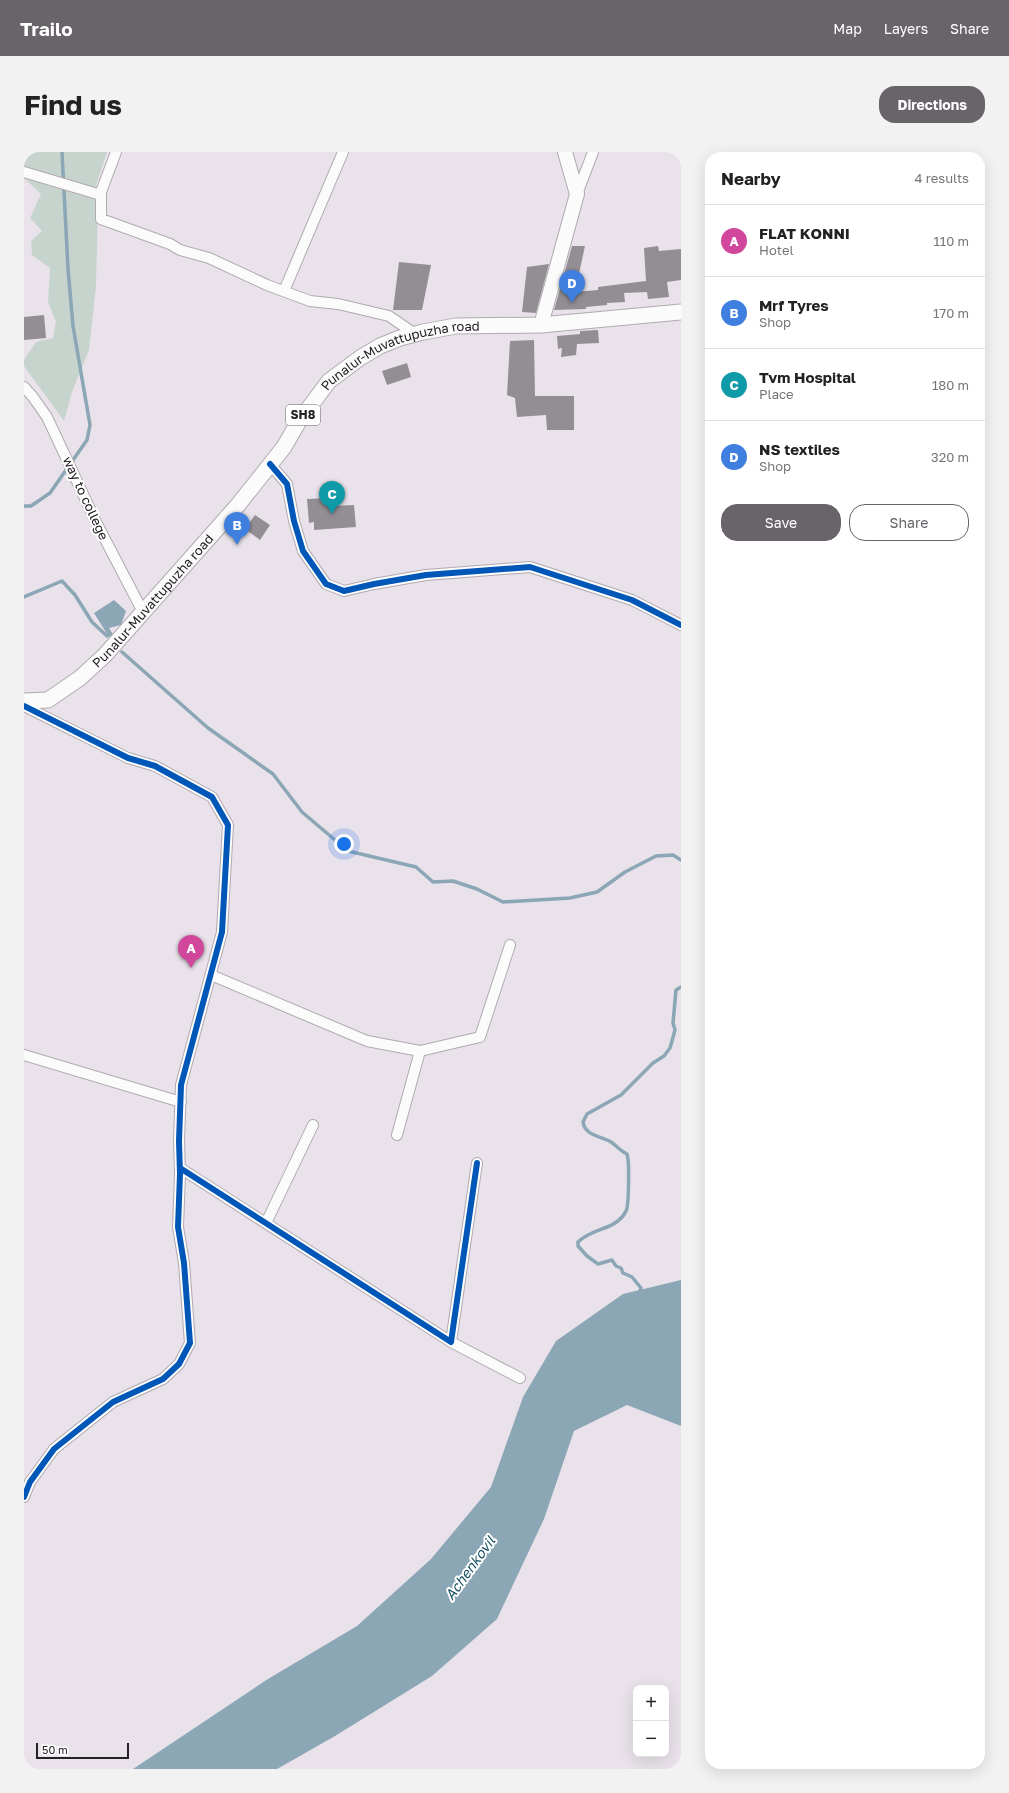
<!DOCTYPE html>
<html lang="en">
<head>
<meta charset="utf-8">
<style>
  body { margin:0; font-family:"Golos Text",sans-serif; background:#f2f2f2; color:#222 }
  .controls { position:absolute; right:12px; bottom:12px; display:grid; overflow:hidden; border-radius:8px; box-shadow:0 4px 16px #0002 }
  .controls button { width:36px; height:36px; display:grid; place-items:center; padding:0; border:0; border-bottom:1px solid #e0e0e0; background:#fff; color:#222; font:20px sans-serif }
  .scale { position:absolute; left:12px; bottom:10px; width:93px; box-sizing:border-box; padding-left:4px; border:2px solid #242025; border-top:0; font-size:11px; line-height:14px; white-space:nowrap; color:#242025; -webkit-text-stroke:3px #fff; paint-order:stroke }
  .you { position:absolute; left:320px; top:692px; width:14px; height:14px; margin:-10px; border:3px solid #fff; border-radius:50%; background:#1a73e8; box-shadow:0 0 0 6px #1a73e833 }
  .badge { display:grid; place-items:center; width:26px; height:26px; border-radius:50%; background:#69646a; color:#fff; font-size:13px; font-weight:700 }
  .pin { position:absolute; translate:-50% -33px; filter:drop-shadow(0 1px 2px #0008) }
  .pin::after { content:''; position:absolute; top:21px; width:14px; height:12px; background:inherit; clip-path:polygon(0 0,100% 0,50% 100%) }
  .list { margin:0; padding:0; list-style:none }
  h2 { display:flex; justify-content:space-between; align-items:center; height:52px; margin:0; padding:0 16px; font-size:17px }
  h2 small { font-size:13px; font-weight:400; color:#767676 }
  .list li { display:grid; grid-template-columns:26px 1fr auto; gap:12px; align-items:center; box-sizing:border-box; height:72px; padding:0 16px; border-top:1px solid #e0e0e0 }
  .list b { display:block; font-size:15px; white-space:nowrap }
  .list p { margin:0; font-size:13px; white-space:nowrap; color:#767676 }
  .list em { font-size:13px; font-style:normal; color:#767676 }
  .actions { display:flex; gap:8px; padding:12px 16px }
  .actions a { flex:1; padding:9px 0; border:1px solid #69646a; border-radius:16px; text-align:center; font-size:14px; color:#69646a }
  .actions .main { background:#69646a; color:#fff }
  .map { position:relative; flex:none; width:657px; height:1617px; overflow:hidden; border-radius:16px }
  header { display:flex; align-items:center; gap:24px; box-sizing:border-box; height:56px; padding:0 20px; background:#69646a; color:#fff }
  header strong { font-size:19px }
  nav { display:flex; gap:22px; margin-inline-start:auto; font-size:14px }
  .intro { display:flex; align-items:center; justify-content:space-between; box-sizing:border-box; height:96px; padding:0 24px }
  h1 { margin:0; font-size:28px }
  .button { padding:10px 18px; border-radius:16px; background:#69646a; color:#fff; font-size:14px; font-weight:700 }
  main { display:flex; gap:24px; padding:0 24px }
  aside { flex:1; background:#fff; border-radius:16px; box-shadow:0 4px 16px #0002 }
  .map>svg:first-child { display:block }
  .green { fill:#c7d4ce }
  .water { fill:#8ba6b5 }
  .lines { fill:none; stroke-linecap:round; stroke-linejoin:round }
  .stream { stroke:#8ba6b5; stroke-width:3.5 }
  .building { fill:#938e94 }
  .street-casing { stroke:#afaab0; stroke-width:12 }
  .secondary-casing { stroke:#afaab0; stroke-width:16 }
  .primary-casing { stroke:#afaab0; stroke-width:17 }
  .street { stroke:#fcfbfc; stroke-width:10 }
  .secondary { stroke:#fcfbfc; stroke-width:14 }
  .primary { stroke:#fcfbfc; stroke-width:15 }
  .cycleway-casing { stroke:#fff; stroke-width:8 }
  .cycleway { stroke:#0057b8; stroke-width:6 }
  .labels { text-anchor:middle; stroke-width:4; stroke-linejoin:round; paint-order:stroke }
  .shield { fill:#fff; stroke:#666366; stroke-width:1 }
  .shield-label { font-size:12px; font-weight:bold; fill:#242025 }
  .street-label { font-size:13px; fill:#242025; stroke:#fff }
  .water-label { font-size:14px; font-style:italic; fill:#164f62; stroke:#fff }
</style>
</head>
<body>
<header>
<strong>Trailo</strong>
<nav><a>Map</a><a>Layers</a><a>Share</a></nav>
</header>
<div class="intro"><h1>Find us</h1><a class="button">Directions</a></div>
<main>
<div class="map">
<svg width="657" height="1617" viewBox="0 0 657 1617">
  <rect width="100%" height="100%" fill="#e9e2ea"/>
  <path class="green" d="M0,0H83L70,39L74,55L72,134L65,198L48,240L40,269L0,214V208L12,190L29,186L32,170L24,150L26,116L8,103L7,89L18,79L6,66L17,42L0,26Z"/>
  <path class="water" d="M90,448L102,459L97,473L85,476L90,484L85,485L70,461Z
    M657,1128V1274L603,1253L550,1279L520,1367L473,1467L408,1524L311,1584L253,1617H109L244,1527L333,1474L407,1407L467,1335L499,1245L532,1189L599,1142Z"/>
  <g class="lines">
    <path class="stream" d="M0,354H7L26,341L63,288L66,273L49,174L44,117L38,0
      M0,445L38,429L51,443L68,470L83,484
      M98,500L184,576L249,622L278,660L324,699L392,715L409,730L429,729L453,737L479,750L546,746L573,740L601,720L632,704L649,703L657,708
      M615,1141L617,1136L608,1125L599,1121L597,1116L592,1114L588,1108L574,1112L563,1104L554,1094V1090C561,1083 570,1080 578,1077C587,1074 598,1068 602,1059C605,1054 605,1016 604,1007L603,1002C596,999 593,994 587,990C577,984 561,984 559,970L563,962L597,943L629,911L640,904L646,896L651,878L649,871L652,838L657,835"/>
  </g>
  <path class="building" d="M548,94H561L551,140L574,138V135L622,129L620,96L634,94L635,99L657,97V128L643,130L645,145L624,147L623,140L600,141L601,150L583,151V153L562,155V157L530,158Z
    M375,110L407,113L398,158H369Z
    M525,112L512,161L498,160L503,115Z
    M20,163L22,186L0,188V165Z
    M574,178L575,191L553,192L552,203L537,205L538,196L534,197L533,184L556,182V179Z
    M510,188L511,244H550V278H523L522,263L493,265L491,246L483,243L486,189Z
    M383,211L387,225L363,233L358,219Z
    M308,346V354L330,353L332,375L290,378V370L285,371L283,347Z
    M231,363L246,373L236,388L221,377Z"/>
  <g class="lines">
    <g class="street-casing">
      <path id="street" d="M92,0L77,40V67L146,92L156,98L185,106L243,133L286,149L314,152L365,164L391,182
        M0,20L77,43
        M553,42L569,0
        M260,139L319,0
        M0,235L9,245L23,265L72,370L119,460
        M246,312L263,332L270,369L279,399L302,432L320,439L350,432L402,423L506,415L608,448L657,473
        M0,554L104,606L131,614L188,645L204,673L198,780L157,933L155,989L156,1022L154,1075L160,1111L166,1191L155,1212L139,1227L89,1250L30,1297L6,1330L0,1345
        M187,823L343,889L396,899L456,885L486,793
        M0,903L157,950
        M373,983L396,899
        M156,1016L427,1190L453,1011
        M242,1071L289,973
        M427,1190L496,1226"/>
    </g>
    <g class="secondary-casing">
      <path id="secondary" d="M517,173L553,42L541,0"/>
    </g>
    <g class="primary-casing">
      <g id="primary">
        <path id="s1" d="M0,549L24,548L56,526L81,503L214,353L260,295L275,269L305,229L336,206L356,194L376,186L399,180L432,174L517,173L657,160"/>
      </g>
    </g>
    <use href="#street" class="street"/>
    <use href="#secondary" class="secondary"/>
    <use href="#primary" class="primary"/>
    <g class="cycleway-casing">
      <path id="cycleway" d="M246,312L263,332L270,369L279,399L302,432L320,439L350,432L402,423L506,415L608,448L657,473
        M0,554L104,606L131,614L188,645L204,673L198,780L157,933L155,989L156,1022L154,1075L160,1111L166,1191L155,1212L139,1227L89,1250L30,1297L6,1330L0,1345
        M156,1016L427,1190L453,1011"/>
    </g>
    <use href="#cycleway" class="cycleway"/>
  </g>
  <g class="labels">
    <rect class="shield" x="262" y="253" width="34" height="20" rx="3"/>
    <g class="shield-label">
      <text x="279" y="267">SH8</text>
    </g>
    <g class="street-label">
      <text dy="5" stroke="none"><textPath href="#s1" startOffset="529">Punalur-Muvattupuzha road</textPath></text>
      <text transform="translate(62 346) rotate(65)" y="5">way to college</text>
      <text dy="5" stroke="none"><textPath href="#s1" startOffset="169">Punalur-Muvattupuzha road</textPath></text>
    </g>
    <g class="water-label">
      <text transform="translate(446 1416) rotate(-54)" y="5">Achenkovil</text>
    </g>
  </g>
</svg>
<div class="controls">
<button>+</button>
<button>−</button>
</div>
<div class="scale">50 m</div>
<div class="you"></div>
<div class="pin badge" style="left:167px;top:816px;background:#d1479c">A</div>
<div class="pin badge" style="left:213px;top:393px;background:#3f7fe0">B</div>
<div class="pin badge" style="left:308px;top:362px;background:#0f9aa8">C</div>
<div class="pin badge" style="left:548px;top:151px;background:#3f7fe0">D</div>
</div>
<aside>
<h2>Nearby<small>4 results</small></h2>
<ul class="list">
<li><span class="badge" style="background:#d1479c">A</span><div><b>FLAT KONNI</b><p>Hotel</p></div><em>110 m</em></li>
<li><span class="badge" style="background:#3f7fe0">B</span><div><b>Mrf Tyres</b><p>Shop</p></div><em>170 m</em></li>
<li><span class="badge" style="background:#0f9aa8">C</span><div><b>Tvm Hospital</b><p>Place</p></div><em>180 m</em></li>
<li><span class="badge" style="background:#3f7fe0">D</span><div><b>NS textiles</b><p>Shop</p></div><em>320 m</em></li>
</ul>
<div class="actions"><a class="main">Save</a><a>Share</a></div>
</aside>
</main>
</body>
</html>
